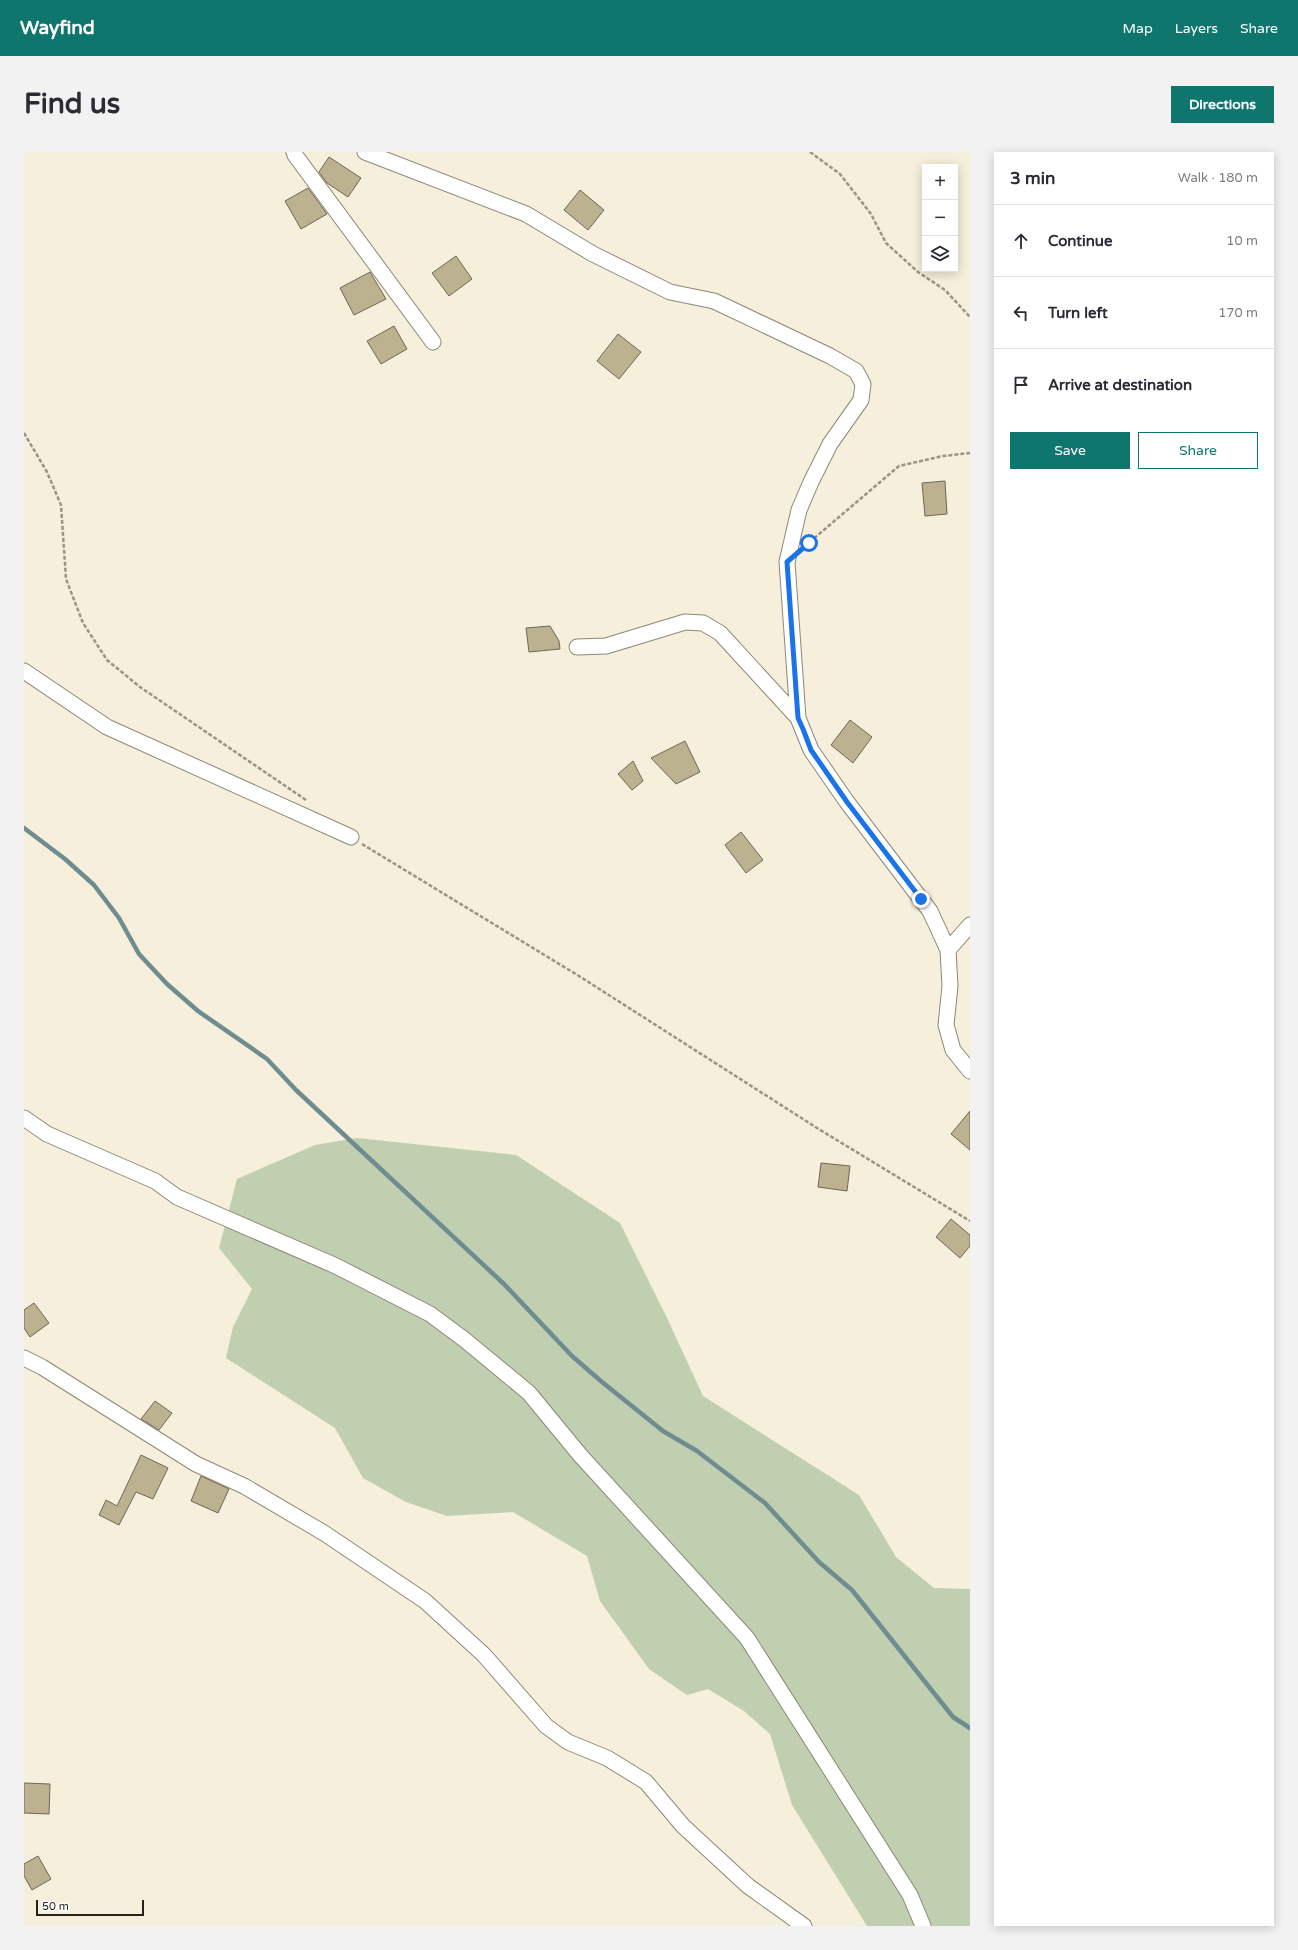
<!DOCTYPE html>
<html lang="en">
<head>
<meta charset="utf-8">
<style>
  body { margin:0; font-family:"Varela Round",sans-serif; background:#f2f2f3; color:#2b2b33 }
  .controls { position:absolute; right:12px; top:12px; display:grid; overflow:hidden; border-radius:0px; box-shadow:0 2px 10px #0003 }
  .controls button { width:36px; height:36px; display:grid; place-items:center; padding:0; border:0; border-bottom:1px solid #e1e1e2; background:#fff; color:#2b2b33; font:20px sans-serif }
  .scale { position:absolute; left:12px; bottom:10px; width:108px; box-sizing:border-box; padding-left:4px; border:2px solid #25231c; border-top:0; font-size:11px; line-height:14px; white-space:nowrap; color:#25231c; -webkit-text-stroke:3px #fff; paint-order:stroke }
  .stop { position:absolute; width:12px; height:12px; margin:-9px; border:3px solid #1a73e8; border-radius:50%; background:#fff }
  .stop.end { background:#1a73e8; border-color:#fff; box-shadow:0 1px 4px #0008 }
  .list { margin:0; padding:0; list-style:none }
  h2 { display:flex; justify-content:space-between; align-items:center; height:52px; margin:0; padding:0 16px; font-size:17px }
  h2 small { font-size:13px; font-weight:400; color:#7c7c81 }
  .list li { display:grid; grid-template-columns:26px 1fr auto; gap:12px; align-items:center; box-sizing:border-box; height:72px; padding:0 16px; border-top:1px solid #e1e1e2 }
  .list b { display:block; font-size:15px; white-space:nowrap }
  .list em { font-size:13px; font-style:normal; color:#7c7c81 }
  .actions { display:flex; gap:8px; padding:12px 16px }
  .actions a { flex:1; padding:9px 0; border:1px solid #0f766e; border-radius:0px; text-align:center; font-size:14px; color:#0f766e }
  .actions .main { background:#0f766e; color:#fff }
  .icon { flex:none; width:22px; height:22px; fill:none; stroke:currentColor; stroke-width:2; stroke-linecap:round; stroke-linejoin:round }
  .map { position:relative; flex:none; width:946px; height:1774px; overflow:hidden; border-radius:0px }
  header { display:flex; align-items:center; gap:24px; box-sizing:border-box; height:56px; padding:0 20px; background:#0f766e; color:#fff }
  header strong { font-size:19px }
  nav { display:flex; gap:22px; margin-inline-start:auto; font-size:14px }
  .intro { display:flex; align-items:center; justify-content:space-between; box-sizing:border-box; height:96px; padding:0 24px }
  h1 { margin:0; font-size:28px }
  .button { padding:10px 18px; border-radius:0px; background:#0f766e; color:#fff; font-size:14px; font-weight:700 }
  main { display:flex; gap:24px; padding:0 24px }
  aside { flex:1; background:#fff; border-radius:0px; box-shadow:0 2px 10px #0003 }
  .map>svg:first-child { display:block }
  .green { fill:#bfcfb0 }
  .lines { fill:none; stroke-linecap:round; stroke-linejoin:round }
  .stream { stroke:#6f8d90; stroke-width:4.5 }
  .building { fill:#bdb290; stroke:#6d6756 }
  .minor-casing { stroke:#8d8775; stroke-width:17 }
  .path { stroke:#999486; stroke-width:2.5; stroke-dasharray:4 2; stroke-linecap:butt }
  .minor { stroke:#fff; stroke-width:15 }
  .route { stroke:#1a73e8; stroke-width:5 }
</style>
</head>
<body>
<header>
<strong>Wayfind</strong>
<nav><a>Map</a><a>Layers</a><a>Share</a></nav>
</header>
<div class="intro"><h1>Find us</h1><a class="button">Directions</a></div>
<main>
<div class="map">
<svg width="946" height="1774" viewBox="0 0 946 1774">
  <rect width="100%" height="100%" fill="#f5efdb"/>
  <path class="green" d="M333,986L492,1003L596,1071L644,1168L679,1244L835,1343L872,1405L910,1436L946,1437V1774H843L768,1653L746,1582L720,1559L684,1537L663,1543L625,1517L576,1449L563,1404L489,1360L423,1364L382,1350L339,1326L311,1276L202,1206L209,1175L228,1137L195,1096L213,1027L291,993Z"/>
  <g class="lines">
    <path class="stream" d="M0,676L41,707L70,733L95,766L115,802L143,832L174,859L243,907L272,938L480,1132L548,1204L578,1230L639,1279L673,1299L741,1351L795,1410L828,1438L929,1565L946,1576"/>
  </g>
  <path class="building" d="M305,5L337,26L324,45L303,31L295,20Z
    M284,36L303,62L277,77L261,49Z
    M556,38L580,58L564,78L540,58Z
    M432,104L448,127L425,144L408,121Z
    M346,120L362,147L330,163L316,136Z
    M370,174L383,197L357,212L343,189Z
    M594,182L617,200L595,227L573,209Z
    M921,329L923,362L901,364L898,331Z
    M526,474L535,489L536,497L505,500L502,476Z
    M826,568L848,585L829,611L807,593Z
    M661,589L676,620L652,632L627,606Z
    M609,609L619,629L608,638L594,622Z
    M717,680L739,708L722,721L701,693Z
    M946,959V998L927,982Z
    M797,1011L826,1014L823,1039L794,1035Z
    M927,1067L946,1083V1094L936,1106L912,1085Z
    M10,1151L25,1171L6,1185L0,1176V1158Z
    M131,1249L148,1261L135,1278L117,1267Z
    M117,1303L144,1316L129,1347L112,1340L95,1373L75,1363L82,1348L93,1354Z
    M177,1324L205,1337L194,1361L167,1349Z
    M0,1631L26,1632L25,1662L0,1661Z
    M14,1704L27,1727L8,1738L0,1724V1712Z"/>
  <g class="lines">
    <g class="minor-casing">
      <path id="minor" d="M270,0L271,3L409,190
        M341,0L502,62L569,102L646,140L690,149L806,204L832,219L839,232L837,248L806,292L787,330L775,358L763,410L774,566L787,598L823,650L906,759L924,798L926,834L922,873L929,898L946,919
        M553,495L582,494L661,470L679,471L696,481L774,566
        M0,519L83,575L327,685
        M924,798L946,773
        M0,966L23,982L131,1029L153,1045L312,1114L406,1162L441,1188L505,1241L556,1303L723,1486L886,1743L899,1774
        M0,1206L18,1215L172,1312L220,1334L300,1381L401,1449L460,1503L522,1574L544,1590L583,1606L622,1630L659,1674L724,1734L780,1774"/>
    </g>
    <path class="path" d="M786,0L816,22L847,62L862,91L894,120L921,138L946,165
      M0,281L23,320L37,353L42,427L59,471L83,508L116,535L282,648
      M781,394L875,314L919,304L946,301
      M338,692L555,824L793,976L946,1069"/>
    <use href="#minor" class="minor"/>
  </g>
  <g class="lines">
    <path class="route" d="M785,391L763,410L774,566L779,577L787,598L823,650L897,747"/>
  </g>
</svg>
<div class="controls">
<button>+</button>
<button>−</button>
<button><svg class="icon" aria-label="layers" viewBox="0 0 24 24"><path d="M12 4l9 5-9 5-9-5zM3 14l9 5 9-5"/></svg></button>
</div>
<div class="scale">50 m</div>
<div class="stop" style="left:785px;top:391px"></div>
<div class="stop end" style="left:897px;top:747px"></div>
</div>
<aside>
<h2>3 min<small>Walk · 180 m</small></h2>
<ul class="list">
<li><svg class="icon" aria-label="ahead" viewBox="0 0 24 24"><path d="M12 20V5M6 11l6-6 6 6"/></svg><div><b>Continue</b></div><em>10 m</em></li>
<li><svg class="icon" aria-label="left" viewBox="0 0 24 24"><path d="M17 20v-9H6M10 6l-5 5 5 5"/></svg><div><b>Turn left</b></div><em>170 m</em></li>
<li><svg class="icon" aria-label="arrive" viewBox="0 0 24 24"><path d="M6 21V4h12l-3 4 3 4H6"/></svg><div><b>Arrive at destination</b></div></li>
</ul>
<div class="actions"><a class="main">Save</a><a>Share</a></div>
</aside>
</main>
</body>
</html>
